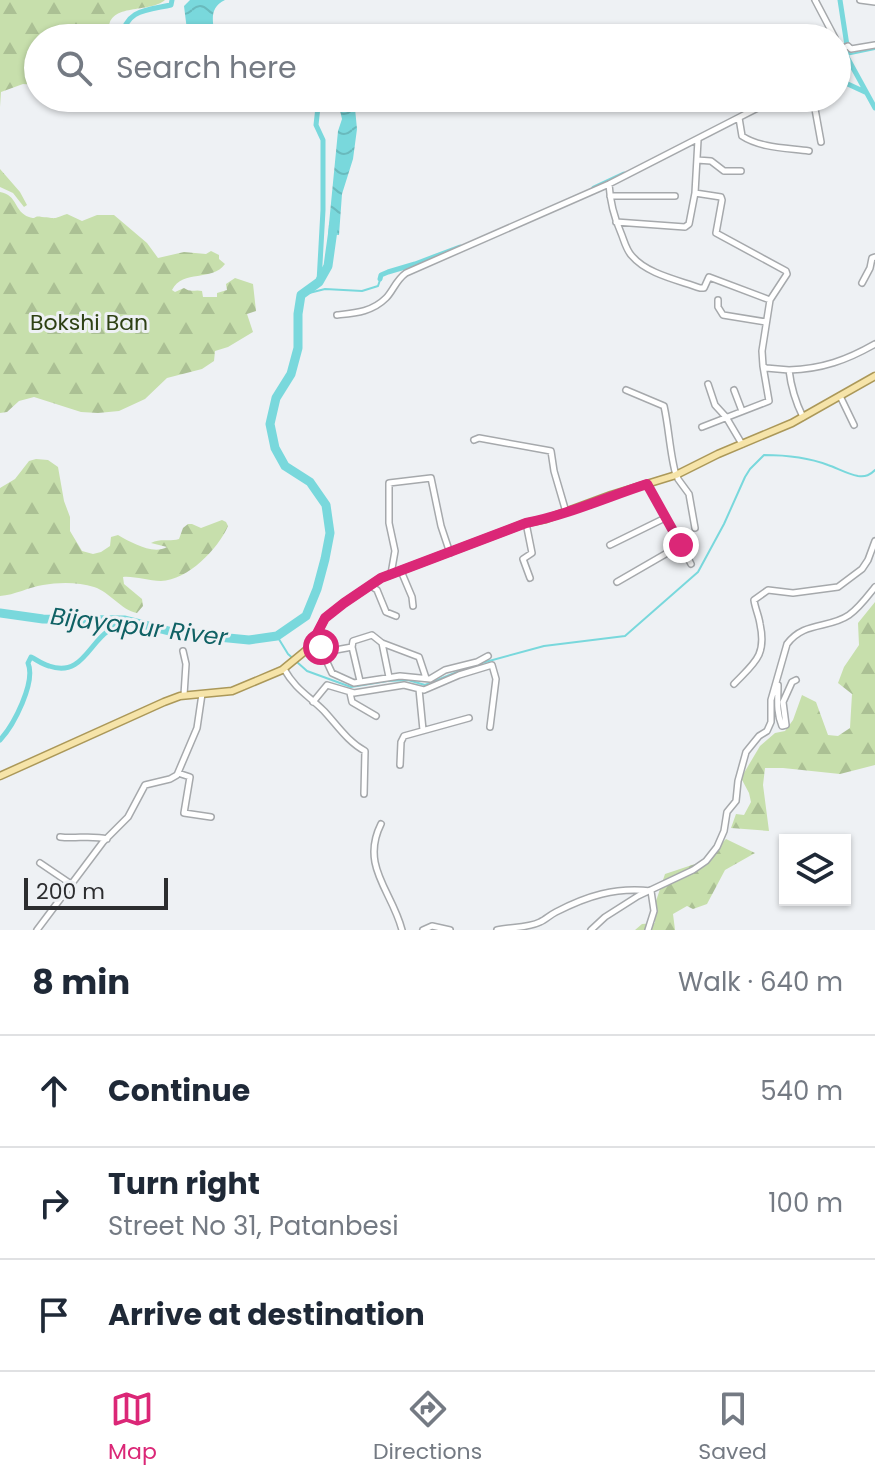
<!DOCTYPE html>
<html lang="en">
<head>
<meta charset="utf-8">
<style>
  body { margin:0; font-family:Poppins,sans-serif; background:#f2f2f3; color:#1f2937 }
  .controls { position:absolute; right:24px; bottom:24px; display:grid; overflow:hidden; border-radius:0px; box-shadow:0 2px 6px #0004 }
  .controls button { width:72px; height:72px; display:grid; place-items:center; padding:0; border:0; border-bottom:2px solid #e0e1e3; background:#fff; color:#1f2937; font:40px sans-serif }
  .scale { position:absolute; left:24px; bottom:20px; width:144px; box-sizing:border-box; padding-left:8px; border:4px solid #2c2d2f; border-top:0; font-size:22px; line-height:28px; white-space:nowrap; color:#2c2d2f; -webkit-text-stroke:6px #eef1f4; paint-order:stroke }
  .stop { position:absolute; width:24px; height:24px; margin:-18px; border:6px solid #db2777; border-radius:50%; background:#fff }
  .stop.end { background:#db2777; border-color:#fff; box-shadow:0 2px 8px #0008 }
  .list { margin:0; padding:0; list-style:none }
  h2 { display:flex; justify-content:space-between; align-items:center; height:104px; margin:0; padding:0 32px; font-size:34px }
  h2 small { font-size:26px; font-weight:400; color:#747a83 }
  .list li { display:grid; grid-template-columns:52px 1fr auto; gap:24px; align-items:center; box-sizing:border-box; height:112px; padding:0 32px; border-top:2px solid #e0e1e3 }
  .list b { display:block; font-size:30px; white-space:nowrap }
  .list p { margin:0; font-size:26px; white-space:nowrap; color:#747a83 }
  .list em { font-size:26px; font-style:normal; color:#747a83 }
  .icon { flex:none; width:44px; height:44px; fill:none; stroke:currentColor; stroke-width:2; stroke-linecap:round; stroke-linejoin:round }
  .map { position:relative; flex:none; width:875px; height:930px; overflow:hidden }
  .search { position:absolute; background:#fff; box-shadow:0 2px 6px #0004; left:24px; right:24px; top:24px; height:88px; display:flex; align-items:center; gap:20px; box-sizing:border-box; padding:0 28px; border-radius:44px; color:#747a83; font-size:30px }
  .sheet { height:440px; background:#fff }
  nav { display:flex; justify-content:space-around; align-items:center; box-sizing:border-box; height:112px; border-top:2px solid #e0e1e3; background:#fff; font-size:22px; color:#747a83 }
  nav a { display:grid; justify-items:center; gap:4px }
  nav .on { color:#db2777 }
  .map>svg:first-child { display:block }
  .forest { fill:url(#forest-firs) }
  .water { fill:url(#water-waves) }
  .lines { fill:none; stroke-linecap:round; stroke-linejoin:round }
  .stream { stroke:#79d8dc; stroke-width:2 }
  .canal { stroke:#79d8dc; stroke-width:5 }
  .river { stroke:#79d8dc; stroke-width:9 }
  .minor-casing { stroke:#a6a9ac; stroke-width:8 }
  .major-casing { stroke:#ab9859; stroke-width:9 }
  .minor { stroke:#fff; stroke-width:5 }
  .major { stroke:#f6e4a9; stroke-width:6 }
  .route { stroke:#db2777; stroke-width:10 }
  .labels { text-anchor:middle; stroke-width:6; stroke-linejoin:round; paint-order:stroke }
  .park-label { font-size:22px; fill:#2e4114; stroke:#eef1f4 }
  .water-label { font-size:24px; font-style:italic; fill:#0f6164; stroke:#eef1f4 }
</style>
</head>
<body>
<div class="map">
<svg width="875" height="930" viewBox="0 0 875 930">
  <defs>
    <pattern id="forest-firs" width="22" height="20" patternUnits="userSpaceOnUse" patternTransform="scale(2)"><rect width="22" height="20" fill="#c7dfac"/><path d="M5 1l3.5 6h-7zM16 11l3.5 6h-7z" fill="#abc094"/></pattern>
    <pattern id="water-waves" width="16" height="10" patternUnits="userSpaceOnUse" patternTransform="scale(2)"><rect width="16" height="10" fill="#79d8dc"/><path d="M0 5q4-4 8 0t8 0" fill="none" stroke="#69babd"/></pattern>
  </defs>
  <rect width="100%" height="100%" fill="#eef1f4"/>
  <path class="forest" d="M0,0H165C148,15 101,0 110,38H38V85L23,84L1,92L0,107Z
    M0,169L20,192L27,205L24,207L13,193L0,187Z
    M0,192C18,195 14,212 29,217C38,220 32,215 42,217C58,218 50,220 67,214L82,221L97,215H114L147,243L158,258L184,252L206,254L211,251L219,255V259L225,264C212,282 183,269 172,290L175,292L184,288C191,293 195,289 202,291L203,297H217V293L227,290L226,284L235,278L253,284L256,311L247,314L253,332L228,347L215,351L214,361L202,369L167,378L145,399L119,411L98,413L81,412L34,397L19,401L7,412L0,413Z
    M36,459L48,460L58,467L64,501L70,517V531L82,551L93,554L101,552L110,546L111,537L118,535C132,543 153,555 167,547L151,543C160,538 169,542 179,539L183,528L188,524H192L201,528L222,520L226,522L228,526C218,549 188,580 161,581C148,581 135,576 123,577L124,584L142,599L143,606L137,613C121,610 110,592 94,587C79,582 59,582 43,585C29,587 15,595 0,596V488L15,479L29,461Z
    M875,602V765L840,774L783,768H765L763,785L769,831L731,828L736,814L744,815L751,802L749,793L741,778L760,746L775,733L785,731L793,720L802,695L816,702L828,735L838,736L850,728L852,694L838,683L844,667L859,645L858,623Z
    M726,839L755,853L725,870L707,904L693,909L687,906L673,914L675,930H635L642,924L655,923V904L665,874L704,861Z"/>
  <path class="water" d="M190,0H225C211,7 212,17 214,31L221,38H188L184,6Z
    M299,27L307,28L315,38H239Z
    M337,98H354L357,129L353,159L342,194L339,235L328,234L338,131L342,119Z"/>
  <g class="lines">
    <path class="stream" d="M846,55L875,49
      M301,295L325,289L362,291L378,286L380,280
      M277,636L288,654L307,671L351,687L387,681L408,680L425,685L472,666
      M478,664L544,646L625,636L698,572L724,524L745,477L750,469L764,455C785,455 807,457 828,465C837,468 847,474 858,476C866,477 870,475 875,470"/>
    <path class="canal" d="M840,0L848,52L846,55
      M122,38C125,9 148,10 171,5L172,0
      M841,46L875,108
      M837,63L847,57
      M837,79L865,92
      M594,188L624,174
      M380,279L381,275L388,272L415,264L460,247
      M319,282L323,210V140L316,125L319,98
      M0,740C14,725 36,682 28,663L31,657C37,660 42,664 49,666C81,677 88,645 108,631L107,629L116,625L134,622"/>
    <path class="river" d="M0,613L43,619L125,620L177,633L249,640L277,636L306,616L317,589L325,559L330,533L326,505L310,482L285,466L275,448L270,424L276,398L291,374L298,348V314L301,295L319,282L328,266L334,223"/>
    <g class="minor-casing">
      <path id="minor" d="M815,0L835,38
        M860,0L875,2
        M837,42L841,49
        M841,49L848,46L851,49L875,45
        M813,98L821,142
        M739,118L742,136C760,148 788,148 809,151
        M697,160L711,161L724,171H741
        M609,184C610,201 614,217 621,233C624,240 626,250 632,256C647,274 678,280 700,288H704L709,277L770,300L762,351L763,366L766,368L789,370C791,387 795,401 803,417
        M695,193L698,140
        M610,196H675
        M616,222L685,227L689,224L695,193L721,197L722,200L716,233L786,271L787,274L770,300
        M862,283L870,268L872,258L875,257
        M718,300V307L723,315L766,322
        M337,315C355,313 372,312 386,298C393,291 396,280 406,273L609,184L777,98
        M789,370C822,369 847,360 875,344
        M708,384L715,405L726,417L742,444
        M626,390L664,406C669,428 670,455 676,475
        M734,390L742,411
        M840,396L854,425
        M702,427L769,401L763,366
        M474,440L479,438L551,451L554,471L566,512
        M677,474L678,479L689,494L695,528
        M526,523L532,553L523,559L530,578
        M610,545L665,518
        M681,545L691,564
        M401,571L412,597L413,606
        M391,574L395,551L389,523V483L431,478L441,526L450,553
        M617,582L681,545L647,484
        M371,586L377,590L386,612L396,616
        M382,643L389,677
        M312,644L321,647L325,652L352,647L353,641L372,635L382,643L419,657L426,678
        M352,647L360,681
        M183,651L186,664L184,695
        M325,652V658L332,673L354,683L400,676L430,679L445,670L477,662L488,656
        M284,669C296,690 308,695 324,711C337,725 348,742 365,751L364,794
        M734,684C754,663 767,656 760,624C759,616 755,608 754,600L768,590L793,593L838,587L862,569L868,560L875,541
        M776,685H778C778,699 776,712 782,726L786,725L783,702L792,682L796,680
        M419,689L423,730
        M350,693L352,702L376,716
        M313,702L327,685L354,693L404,685L424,690L459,675L492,665L496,679L490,727
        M400,765L401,742L404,736L469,718
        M178,773L190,777L184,813L211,817
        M381,824C360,866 392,891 402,930
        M60,837C75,839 92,835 107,839
        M40,863L71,884
        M37,930L103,842L128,817L145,785L170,779L177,775L197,728L202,694
        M423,930L432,926L450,930
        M497,930C511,927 528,928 540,922C545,920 550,915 556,912C587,896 615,887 651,891L654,911L648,930
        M591,930L605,917L638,896L693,870L706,861L717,847L724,831L727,812L736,801L738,781L746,752L759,736L767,731L771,722V700L787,644C804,621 829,629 849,615C859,608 867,597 875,587"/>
    </g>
    <g class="major-casing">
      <path id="major" d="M0,776L164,702L180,696L232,691L282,670L310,647L325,618L344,603L381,578L526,523L546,519L611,495L676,475L718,454L792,423L875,376"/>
    </g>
    <use href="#minor" class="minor"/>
    <use href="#major" class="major"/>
  </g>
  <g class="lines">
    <path class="route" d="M321,647L312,643L325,618L344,603L381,578L526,523C567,515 607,497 647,484L681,545"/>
  </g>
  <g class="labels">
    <g class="park-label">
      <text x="89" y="330">Bokshi Ban</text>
    </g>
    <g class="water-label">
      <text transform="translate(139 627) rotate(7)" y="8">Bijayapur River</text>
    </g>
  </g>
</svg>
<div class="controls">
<button><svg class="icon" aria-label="layers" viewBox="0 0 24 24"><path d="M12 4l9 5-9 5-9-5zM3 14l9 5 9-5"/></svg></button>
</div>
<div class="scale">200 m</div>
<div class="stop" style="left:321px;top:647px"></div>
<div class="stop end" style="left:681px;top:545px"></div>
<div class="search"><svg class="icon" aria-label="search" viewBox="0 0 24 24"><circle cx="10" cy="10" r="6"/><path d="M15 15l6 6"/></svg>Search here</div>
</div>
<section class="sheet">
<h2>8 min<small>Walk · 640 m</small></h2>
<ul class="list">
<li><svg class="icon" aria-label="ahead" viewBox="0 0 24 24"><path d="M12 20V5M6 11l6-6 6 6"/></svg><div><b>Continue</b></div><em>540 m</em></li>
<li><svg class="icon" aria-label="right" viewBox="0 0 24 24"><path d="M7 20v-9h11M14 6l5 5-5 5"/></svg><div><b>Turn right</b><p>Street No 31, Patanbesi</p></div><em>100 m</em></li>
<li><svg class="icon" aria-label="arrive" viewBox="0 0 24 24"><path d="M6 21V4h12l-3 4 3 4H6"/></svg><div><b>Arrive at destination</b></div></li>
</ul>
</section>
<nav>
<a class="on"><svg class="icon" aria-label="map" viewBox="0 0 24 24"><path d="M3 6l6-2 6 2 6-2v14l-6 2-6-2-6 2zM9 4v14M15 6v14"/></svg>Map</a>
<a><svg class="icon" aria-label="directions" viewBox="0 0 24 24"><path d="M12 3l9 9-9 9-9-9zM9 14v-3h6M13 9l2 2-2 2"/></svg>Directions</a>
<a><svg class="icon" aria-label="saved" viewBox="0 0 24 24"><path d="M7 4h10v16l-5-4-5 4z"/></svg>Saved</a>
</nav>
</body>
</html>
